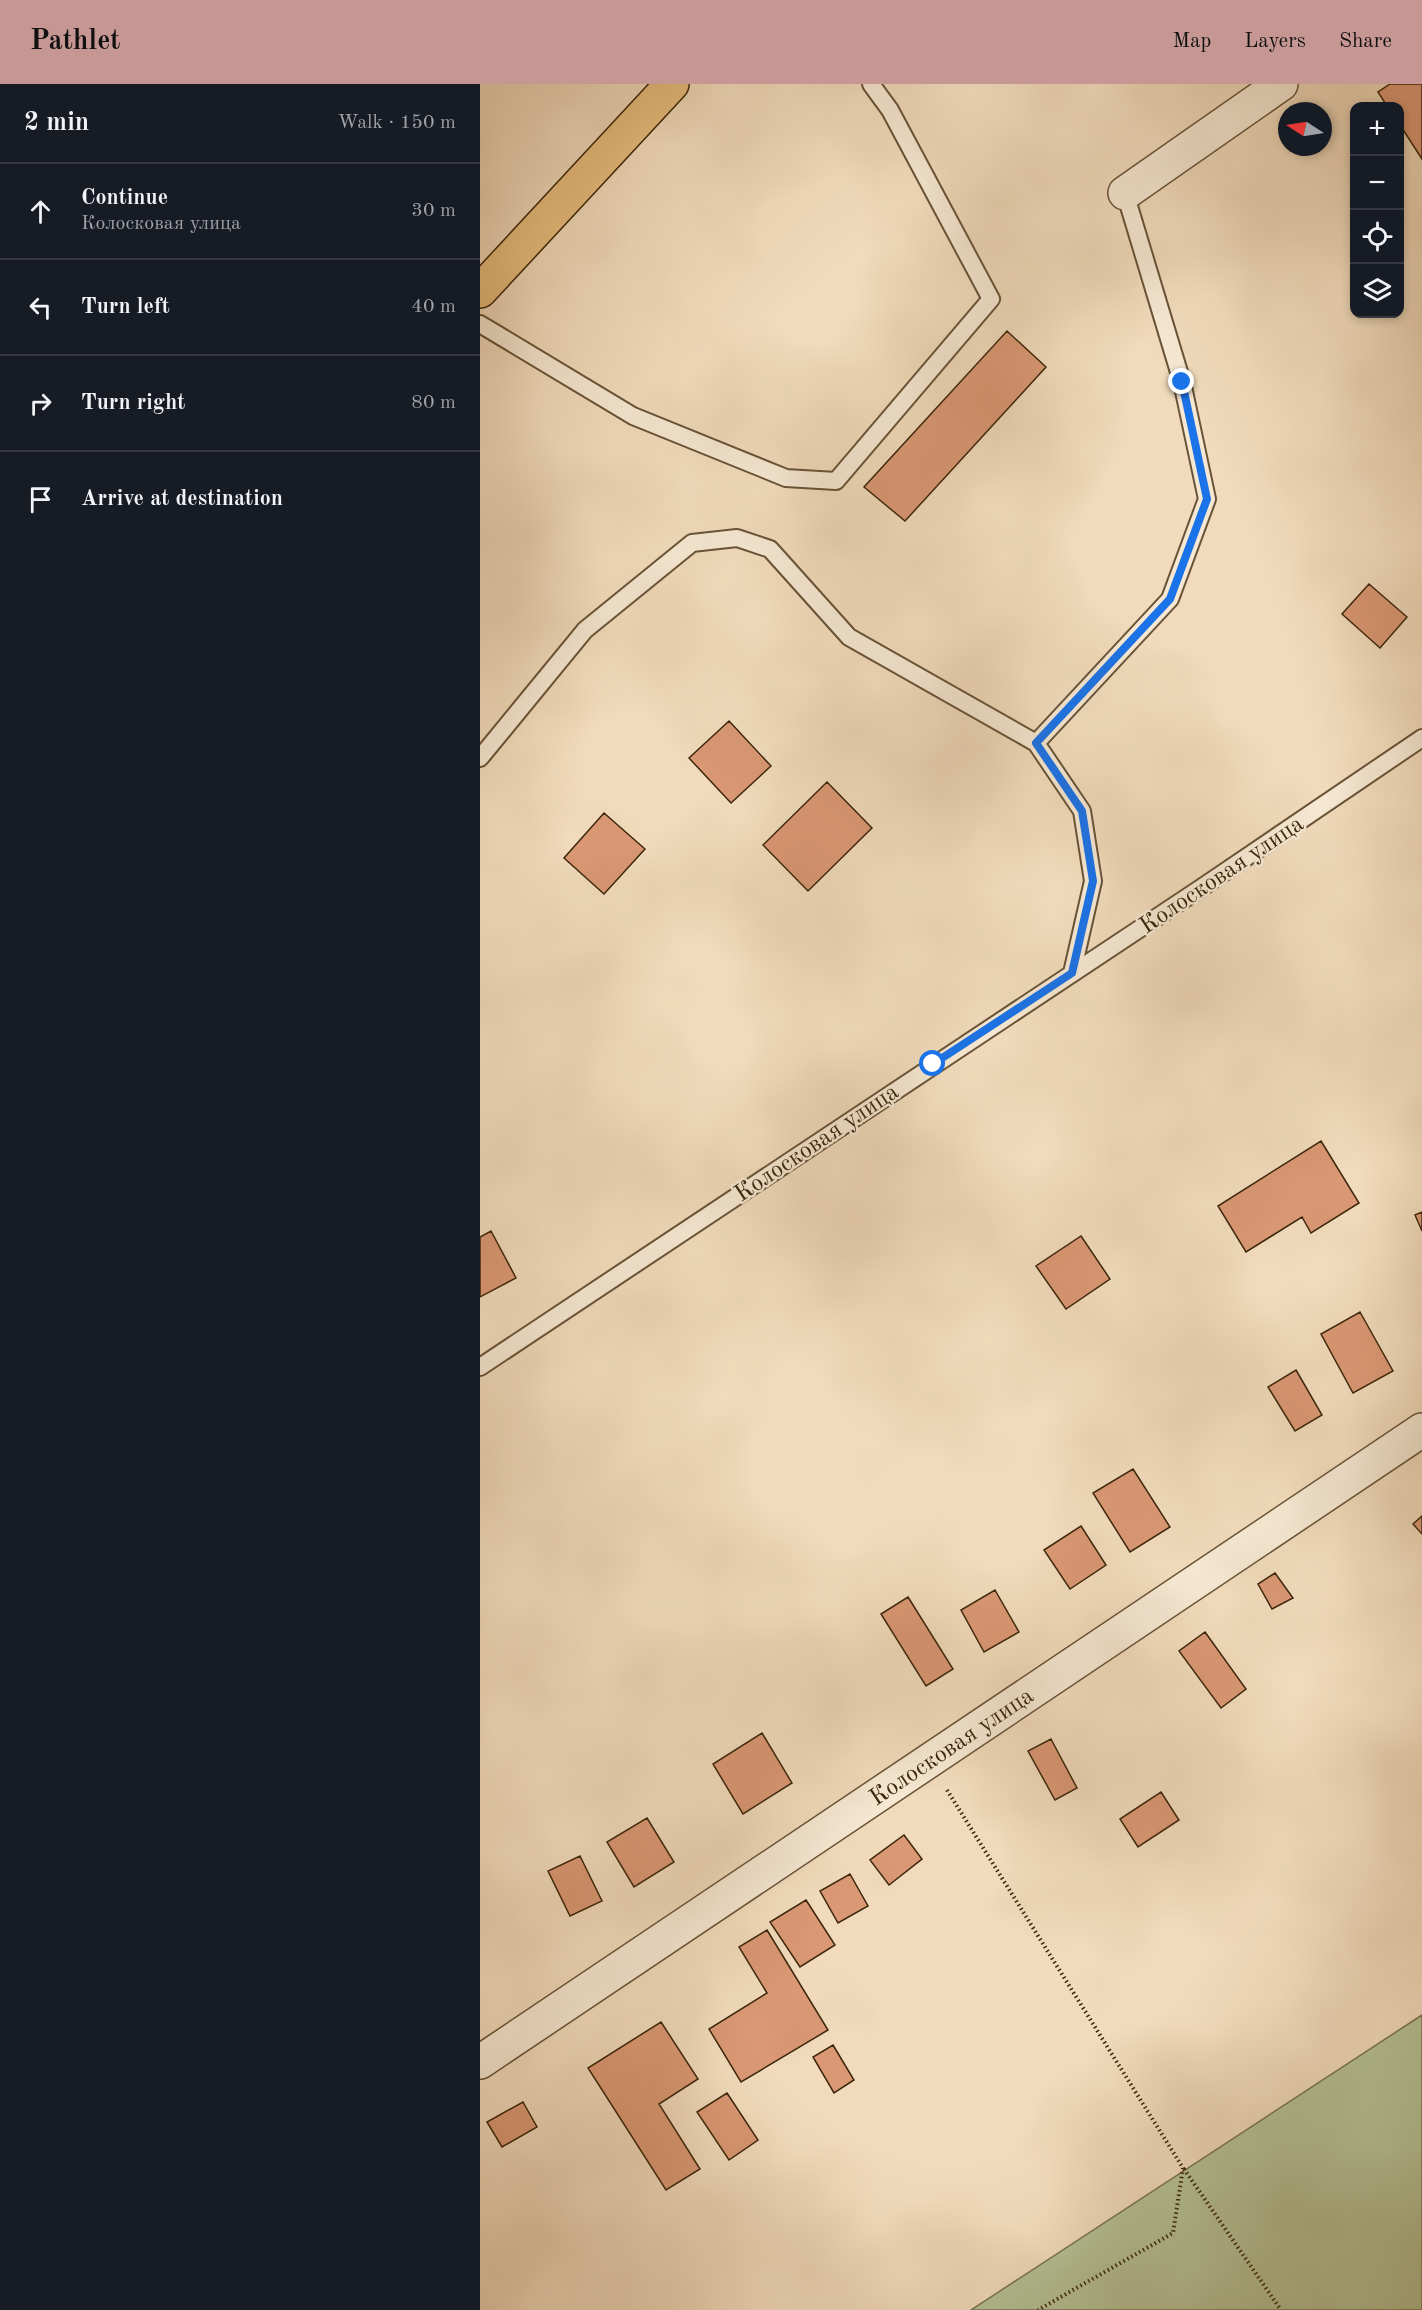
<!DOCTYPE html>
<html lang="en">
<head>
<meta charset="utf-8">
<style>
  body { margin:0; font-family:"Old Standard TT",serif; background:#242831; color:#f1f3f6 }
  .controls { position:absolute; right:18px; top:18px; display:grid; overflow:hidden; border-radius:12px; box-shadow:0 3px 9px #0003 }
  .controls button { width:54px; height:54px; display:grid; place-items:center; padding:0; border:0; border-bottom:2px solid #363941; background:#171b24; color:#f1f3f6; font:30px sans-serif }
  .compass { position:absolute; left:798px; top:18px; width:54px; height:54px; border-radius:50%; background:#171b24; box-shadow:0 3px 9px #0003; rotate:282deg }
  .stop { position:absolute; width:18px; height:18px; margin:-14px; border:4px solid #1a73e8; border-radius:50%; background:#fff }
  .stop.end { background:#1a73e8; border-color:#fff; box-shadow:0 2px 6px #0008 }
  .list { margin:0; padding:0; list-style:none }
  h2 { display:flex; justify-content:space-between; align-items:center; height:78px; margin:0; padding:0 24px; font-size:26px }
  h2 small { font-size:20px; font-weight:400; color:#9ea1a6 }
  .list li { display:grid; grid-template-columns:39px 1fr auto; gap:18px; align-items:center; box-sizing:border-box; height:96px; padding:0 24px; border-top:2px solid #363941 }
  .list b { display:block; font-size:22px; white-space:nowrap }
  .list p { margin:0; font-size:20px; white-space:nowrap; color:#9ea1a6 }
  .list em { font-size:20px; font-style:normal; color:#9ea1a6 }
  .icon { flex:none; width:33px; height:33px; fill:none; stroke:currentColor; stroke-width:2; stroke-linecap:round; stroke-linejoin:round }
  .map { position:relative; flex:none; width:942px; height:2226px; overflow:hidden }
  header { display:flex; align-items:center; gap:36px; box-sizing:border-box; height:84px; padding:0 30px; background:#c59692; color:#111 }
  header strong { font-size:28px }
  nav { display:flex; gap:33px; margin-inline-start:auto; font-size:21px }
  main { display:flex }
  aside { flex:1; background:#171b24 }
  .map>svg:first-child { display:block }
  .green { fill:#b4c195; stroke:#787450; stroke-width:1.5 }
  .building { fill:#da9874; stroke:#3b260a; stroke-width:1.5 }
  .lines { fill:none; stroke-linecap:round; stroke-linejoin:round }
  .service-casing { stroke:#685336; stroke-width:20 }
  .minor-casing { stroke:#685336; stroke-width:36 }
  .primary-casing { stroke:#3b260a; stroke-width:36 }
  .path { stroke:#3b260a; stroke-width:4; stroke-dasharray:1.5 3; stroke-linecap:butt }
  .service { stroke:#f6e8d3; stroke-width:16 }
  .minor { stroke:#f6e8d3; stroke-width:33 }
  .primary { stroke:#e8be7e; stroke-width:33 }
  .route { stroke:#1a73e8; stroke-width:8 }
  .labels { text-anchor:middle; stroke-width:5; stroke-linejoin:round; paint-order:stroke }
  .street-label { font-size:24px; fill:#3b260a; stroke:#f6e8d3 }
</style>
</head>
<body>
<header>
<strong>Pathlet</strong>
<nav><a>Map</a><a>Layers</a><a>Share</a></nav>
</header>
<main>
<aside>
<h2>2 min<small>Walk · 150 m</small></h2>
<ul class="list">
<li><svg class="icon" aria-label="ahead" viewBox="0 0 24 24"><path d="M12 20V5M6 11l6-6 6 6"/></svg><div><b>Continue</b><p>Колосковая улица</p></div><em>30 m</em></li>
<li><svg class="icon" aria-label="left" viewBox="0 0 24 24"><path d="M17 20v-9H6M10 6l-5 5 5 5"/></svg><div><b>Turn left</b></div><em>40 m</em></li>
<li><svg class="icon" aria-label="right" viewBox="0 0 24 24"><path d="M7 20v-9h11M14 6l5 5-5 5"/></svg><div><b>Turn right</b></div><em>80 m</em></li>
<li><svg class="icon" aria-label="arrive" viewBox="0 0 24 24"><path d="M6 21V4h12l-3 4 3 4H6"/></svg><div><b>Arrive at destination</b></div></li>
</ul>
</aside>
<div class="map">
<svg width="942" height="2226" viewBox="0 0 942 2226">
  <rect width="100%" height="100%" fill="#f1dbbc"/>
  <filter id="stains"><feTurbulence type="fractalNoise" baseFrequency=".00333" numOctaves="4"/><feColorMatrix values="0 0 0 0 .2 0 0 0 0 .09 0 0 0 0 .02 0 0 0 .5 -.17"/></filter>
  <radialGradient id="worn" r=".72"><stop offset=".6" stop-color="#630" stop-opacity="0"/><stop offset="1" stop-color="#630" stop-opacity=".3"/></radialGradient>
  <path class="green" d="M942,1931V2226H491Z"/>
  <path class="building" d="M910,0H942V75L920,41V22H907L898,8Z
    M527,247L566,283L425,437L384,403Z
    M889,500L927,533L900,564L862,530Z
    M249,637L291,682L251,719L209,674Z
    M347,698L392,744L328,807L283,761Z
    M124,729L165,765L124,810L84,774Z
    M841,1057L879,1119L831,1149L822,1133L766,1168L738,1122Z
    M942,1128V1147L935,1131Z
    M11,1147L36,1194L0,1213V1153Z
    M601,1152L630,1195L586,1225L556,1182Z
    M880,1228L913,1287L873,1309L841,1250Z
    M816,1286L842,1331L815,1347L788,1303Z
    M653,1385L690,1443L650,1468L613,1409Z
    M942,1432V1450L933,1440Z
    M601,1442L626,1481L590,1505L564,1466Z
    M795,1489L813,1514L792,1525L778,1500Z
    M515,1506L539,1548L504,1568L481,1526Z
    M428,1513L473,1585L446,1602L401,1530Z
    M725,1548L766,1605L741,1624L699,1567Z
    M282,1649L312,1699L263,1730L233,1680Z
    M571,1655L597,1704L575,1716L548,1667Z
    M681,1708L699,1736L658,1763L640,1735Z
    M167,1734L194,1778L154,1803L127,1758Z
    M424,1751L442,1775L409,1801L390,1776Z
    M100,1772L122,1817L90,1832L68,1787Z
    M370,1790L388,1822L358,1839L340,1807Z
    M326,1816L355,1861L320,1883L290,1838Z
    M287,1846L348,1946L261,1998L229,1945L287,1909L259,1863Z
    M181,1938L218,1995L179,2020L220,2085L186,2106L108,1984Z
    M353,1961L374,1996L354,2009L333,1973Z
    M247,2009L278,2056L249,2076L217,2028Z
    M43,2018L57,2043L22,2063L7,2038Z"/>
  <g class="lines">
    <g class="service-casing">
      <path id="service" d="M0,240L153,332L306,394L356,397L511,215L410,26L391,0
        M556,659L690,515L727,415L702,298L645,109
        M0,674L105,546L212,459L257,454L290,465L369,553L556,659L602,727L613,797L592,889
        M0,1283L721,804L942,654"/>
    </g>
    <g class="minor-casing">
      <path id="minor" d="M645,109L801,0
        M0,1978L942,1346"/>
    </g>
    <g class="primary-casing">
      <path id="primary" d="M0,207L192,0"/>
    </g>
    <path class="path" d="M467,1706L703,2084L693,2149L558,2226
      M704,2085L801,2226"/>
    <use href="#service" class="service"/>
    <use href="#minor" class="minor"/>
    <use href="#primary" class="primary"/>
  </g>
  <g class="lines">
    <path class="route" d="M453,980L592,889L613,797L602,727L556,659L690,515L727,415L702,298"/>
  </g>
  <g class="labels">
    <g class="street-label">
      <text transform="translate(741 790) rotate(-34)" y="8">Колосковая улица</text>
      <text transform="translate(336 1058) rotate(-34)" y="8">Колосковая улица</text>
      <text transform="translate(471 1662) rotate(-34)" y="8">Колосковая улица</text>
    </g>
  </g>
  <rect width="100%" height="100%" filter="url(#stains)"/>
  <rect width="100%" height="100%" fill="url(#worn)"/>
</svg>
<div class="controls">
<button>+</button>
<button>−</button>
<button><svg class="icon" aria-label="locate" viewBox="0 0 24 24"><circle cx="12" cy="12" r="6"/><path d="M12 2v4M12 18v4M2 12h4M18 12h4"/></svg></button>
<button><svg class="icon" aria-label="layers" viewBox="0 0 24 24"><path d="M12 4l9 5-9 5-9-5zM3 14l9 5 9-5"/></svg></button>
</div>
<svg class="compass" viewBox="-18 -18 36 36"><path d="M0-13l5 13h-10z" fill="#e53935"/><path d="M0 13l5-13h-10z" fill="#9ea1a6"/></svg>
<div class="stop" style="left:453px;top:980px"></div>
<div class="stop end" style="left:702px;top:298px"></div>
</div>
</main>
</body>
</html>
